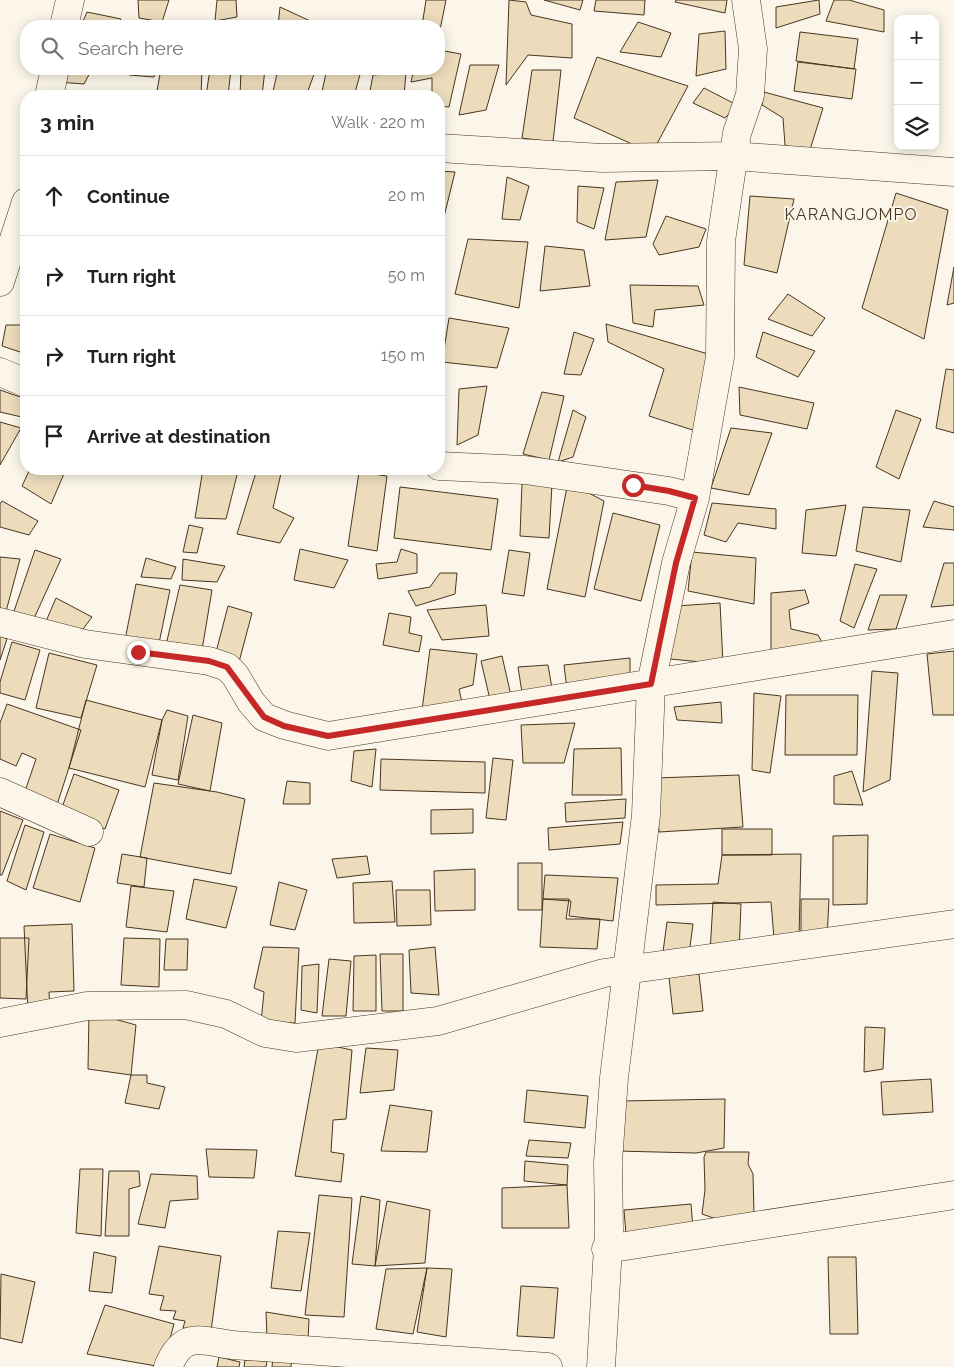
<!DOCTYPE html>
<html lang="en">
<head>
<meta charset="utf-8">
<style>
  body { margin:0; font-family:Raleway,sans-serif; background:#f6f6f6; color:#222 }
  .controls { position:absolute; right:15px; top:15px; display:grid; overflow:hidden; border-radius:10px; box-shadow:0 2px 12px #0003 }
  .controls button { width:45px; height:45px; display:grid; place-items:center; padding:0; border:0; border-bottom:1px solid #e0e0e0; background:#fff; color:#222; font:25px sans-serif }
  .stop { position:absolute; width:15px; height:15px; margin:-11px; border:4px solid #c62828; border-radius:50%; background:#fff }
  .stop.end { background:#c62828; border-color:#fff; box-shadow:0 1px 5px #0008 }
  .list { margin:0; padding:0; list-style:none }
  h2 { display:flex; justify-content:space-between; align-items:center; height:65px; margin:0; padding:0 20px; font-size:21px }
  h2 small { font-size:16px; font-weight:400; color:#767676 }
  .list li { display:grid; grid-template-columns:32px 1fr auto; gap:15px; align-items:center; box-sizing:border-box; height:80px; padding:0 20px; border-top:1px solid #e0e0e0 }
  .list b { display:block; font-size:19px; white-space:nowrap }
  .list em { font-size:16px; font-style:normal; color:#767676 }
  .icon { flex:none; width:28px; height:28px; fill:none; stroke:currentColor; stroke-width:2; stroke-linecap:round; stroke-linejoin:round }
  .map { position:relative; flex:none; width:954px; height:1367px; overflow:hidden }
  .search { position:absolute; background:#fff; box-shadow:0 2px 12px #0003; left:20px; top:20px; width:425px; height:55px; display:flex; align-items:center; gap:12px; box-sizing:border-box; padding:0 18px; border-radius:20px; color:#767676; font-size:19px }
  .panel { position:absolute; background:#fff; box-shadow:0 2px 12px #0003; left:20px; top:90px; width:425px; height:385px; border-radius:20px }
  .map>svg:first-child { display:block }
  .building { fill:#ecdcbc; stroke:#4a3520 }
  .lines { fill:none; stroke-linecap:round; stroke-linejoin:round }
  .minor-casing { stroke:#4a3520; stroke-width:29 }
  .minor { stroke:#fbf6e9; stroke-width:28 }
  .route { stroke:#c62828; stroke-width:6 }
  .labels { text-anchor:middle; stroke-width:4; stroke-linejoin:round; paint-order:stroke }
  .quarter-label { font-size:16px; letter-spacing:1px; fill:#4a3520; stroke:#fbf6e9 }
</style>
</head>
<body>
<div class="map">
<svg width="954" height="1367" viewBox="0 0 954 1367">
  <rect width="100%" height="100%" fill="#fbf6e9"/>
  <path class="building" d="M138,0H169L162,22L139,18Z
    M217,0H236L237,17L215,21Z
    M426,0H446L439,35V26H422Z
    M509,0L526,2L531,15L572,24V58L528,55L506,85Z
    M544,0H583L580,10Z
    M596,0H645L644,15L594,11Z
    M676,0H727L725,13L675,2Z
    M819,0L820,14L776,28V7Z
    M834,0H849L884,10V32L826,21Z
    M280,7L321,26H278Z
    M87,12L121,19L117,26H81Z
    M638,22L671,33L661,57L620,52Z
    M725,31L726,69L696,76L699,34Z
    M800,32L858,39L854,69L796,61Z
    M439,50L461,54L449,107L439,106V96H432V78L411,82L414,69H439Z
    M597,57L688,86L652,153L574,118Z
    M798,62L856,69L852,99L794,91Z
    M470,65H499L486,110L459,115Z
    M62,69H92L84,84L58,82Z
    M130,69H155L154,77L129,75Z
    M161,69H202L201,96H156Z
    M210,69H231L228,96H206Z
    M241,69H265L262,96H240Z
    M278,69H316L306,96H272Z
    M327,69L361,71L354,96H321Z
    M532,70H561L553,142L522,138Z
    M406,72L404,96H369L373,75Z
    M704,88L737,105L725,118L693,103Z
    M764,92L823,108L809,153L785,145L783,118L762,105Z
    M439,171L455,172L440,233L439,232Z
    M507,177L529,186L520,220L502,219Z
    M658,180L646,237L605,240L616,182Z
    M578,186L604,188L594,229L577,222Z
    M896,193L948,210L924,339L862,308Z
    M750,196L794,199L777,273L744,265Z
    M666,216L706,229L699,247L659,255L653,244Z
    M468,239L528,242L519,308L455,294Z
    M545,246L584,250L590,286L540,291Z
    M954,267V303L947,305Z
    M630,285L698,286L704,305L655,310L653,327L633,323Z
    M788,294L825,318L812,336L768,319Z
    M449,318L509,328L497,368L442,362Z
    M606,324L715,356L702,433L649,416L664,369L608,342Z
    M6,325H26V374V354L2,346Z
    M574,332L594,339L581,375L564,374Z
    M763,332L815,351L798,377L756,357Z
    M946,369L954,370V433L936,428Z
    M439,384H442L444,439L439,440Z
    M487,386L478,435L457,445L459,389Z
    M739,387L814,403L807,429L740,415Z
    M0,390L26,399V418L0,412Z
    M542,392L564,396L549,460L523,454Z
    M573,410L586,417L573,457L558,462Z
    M896,410L921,419L899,479L876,467Z
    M0,422L21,428L0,465Z
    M731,428L772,433L749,495L711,488Z
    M30,469H66L51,504L22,486Z
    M203,469L238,471L226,519L195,518Z
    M257,469H282L273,508L294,518L280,543L237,534Z
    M359,472L387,476L377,551L348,546Z
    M568,482L604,501L585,597L547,589Z
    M522,483L552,484L549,538L520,536Z
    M400,487L498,499L491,550L394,538Z
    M2,501L38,521L29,535L0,527V504Z
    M934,501L954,507V530L923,527Z
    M712,503L776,509V529L738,523L726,542L704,535Z
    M846,505L836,556L802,553L806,510Z
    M863,507L910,510L901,562L856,551Z
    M613,513L660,525L641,601L594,589Z
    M189,525L203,528L197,553L183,552Z
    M300,549L348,560L334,588L294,580Z
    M401,549L417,554V573L378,579L376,564L397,562Z
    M35,550L61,559L31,625L12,617Z
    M509,550L530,553L524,596L502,593Z
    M692,552L756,558L754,604L688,591Z
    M0,557L20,559L4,619L0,618Z
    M146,558L176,567L171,579L141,577Z
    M183,559L225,566L217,582L182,580Z
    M944,563H954V605L931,607Z
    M855,564L877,569L854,628L840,621Z
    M440,573H457L455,594L416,606L408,591L430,587Z
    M136,584L170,590L158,648L125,640Z
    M180,585L212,590L202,650L166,645Z
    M805,590L809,603L789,610L791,629L818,635L827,651L771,658V593Z
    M880,595H907L896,629L868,630Z
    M56,598L92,617L77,637L44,626Z
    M720,603L723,664L670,659L676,606Z
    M486,605L489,636L442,640L427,610Z
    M228,606L252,613L239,662L215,656Z
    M389,613L411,617L409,633L422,636L419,652L383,645Z
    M0,636L7,639L0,660Z
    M12,642L40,650L25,700L0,693V682Z
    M430,649L477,654L473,685L459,689L463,707L421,718Z
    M954,651V715H933L927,654Z
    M49,653L97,665L81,718L36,708Z
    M502,656L512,700L491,704L481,661Z
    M630,658V686L567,690L564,665Z
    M548,665L553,694L523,699L518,667Z
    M872,671L898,673L890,780L863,792Z
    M754,693L781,696L770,773L752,770Z
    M786,695H858L857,755H785Z
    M86,700L162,720L145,787L69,768Z
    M721,702L722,723L677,720L674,707Z
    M7,704L81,730L56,808L23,797L36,759L22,753L16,766L0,759V723Z
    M167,710L188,716L178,780L152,775L162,720Z
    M193,715L222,723L210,791L178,784Z
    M575,723L564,763H523L521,725Z
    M621,748L622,795H572L574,749Z
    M376,749L372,787L351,781L354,751Z
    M493,758L513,760L506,820L486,818Z
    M381,759L485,762V793L380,790Z
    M852,771L863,805L834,804V776Z
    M74,774L119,790L105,829L60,813Z
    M739,775L743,827L659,832L656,778Z
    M287,781L310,783V804H283Z
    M154,783L217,792L245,799L231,874L140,857Z
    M626,799L625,818L566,822L565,803Z
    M473,809V833L431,834V810Z
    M0,811L23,820L2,875H0Z
    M623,822L620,844L549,850L548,828Z
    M25,825L44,832L26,890L7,881Z
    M722,829H772V855H722Z
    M50,834L95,848L80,902L33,888Z
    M868,835L867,904L833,905V836Z
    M122,854L147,858L144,887L117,883Z
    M801,854L799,938H774L771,902L656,905V885L718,884L722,855Z
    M367,856L370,874L337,878L332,859Z
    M518,863H542V910H518Z
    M475,869V910L435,911L434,871Z
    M545,875L618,878L613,921L569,916L571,901L543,899Z
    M194,879L237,887L226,928L186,919Z
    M392,881L395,922L354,923L353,883Z
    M279,882L307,890L295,930L270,925Z
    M131,886L174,891L167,932L126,927Z
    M396,890H430L431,925L397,926Z
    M543,899H569L566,919H600L597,949L540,947Z
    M801,899H829L827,940H801Z
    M713,902L741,904L739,954L710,952Z
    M667,922L693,924L689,954L663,952Z
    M72,924L74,991L49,992L50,1011L28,1012L24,926Z
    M0,938H29L26,999L0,998Z
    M124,938L160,939L159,987L121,985Z
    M166,939H188L187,970H164Z
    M263,947L299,948L295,1023L261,1022L264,992L254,988Z
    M435,947L439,995L411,993L409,950Z
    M380,954H403V1011H382Z
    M376,955V1011H353L354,956Z
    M329,959L351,961L346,1016H322Z
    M319,964L317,1013L301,1010L302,966Z
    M699,974L703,1011L673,1014L669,977Z
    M89,1012L136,1025L131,1075L88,1069Z
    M865,1027L885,1028L883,1069L864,1072Z
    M319,1043L352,1050L346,1119L333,1120L331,1152L344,1154L341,1182L295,1176Z
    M366,1048L398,1050L394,1090L360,1093Z
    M131,1075H147V1083L165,1087L159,1109L125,1103Z
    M931,1079L933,1112L883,1115L881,1082Z
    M527,1090L588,1096L585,1128L524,1122Z
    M725,1099L724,1148L696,1153L617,1151L623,1101Z
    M390,1105L432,1111L427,1152L381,1151Z
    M529,1140L571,1143L568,1158L526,1156Z
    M206,1149L257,1150L254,1178L209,1177Z
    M706,1152H749L748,1164L753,1174L754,1214L719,1220L702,1214L705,1190L704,1157Z
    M525,1161L568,1165L567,1185L524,1181Z
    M80,1169H103L101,1236L76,1233Z
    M109,1171H139L140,1186L129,1189V1236H105Z
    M151,1174L197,1176L198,1199L170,1201L165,1228L138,1224Z
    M567,1185L569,1228H502V1188Z
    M319,1195L352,1198L344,1317L305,1315Z
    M361,1196L380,1200L375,1266L352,1264Z
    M387,1201L430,1210L425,1263L375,1266Z
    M691,1204L693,1228L626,1234L624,1210Z
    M278,1231L310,1233L301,1291L271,1288Z
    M159,1246L221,1256L211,1331L183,1328L185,1321L173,1319L176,1311L160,1310L164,1296L149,1294Z
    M94,1252L116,1257L112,1293L89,1291Z
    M828,1257H856L858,1334H830Z
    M427,1268L452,1269L446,1337L417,1332Z
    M427,1268L413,1334L376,1329L386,1269Z
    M1,1274L35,1282L22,1343L0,1338Z
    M521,1286L558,1288L554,1338L517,1336Z
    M105,1305L174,1324L162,1367L87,1354Z
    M266,1312L309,1319L308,1341L267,1338Z
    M219,1357L240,1362L239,1367H217Z
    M273,1357H292L291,1367H272Z
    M245,1360L267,1361L266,1367H244Z"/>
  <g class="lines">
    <g class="minor-casing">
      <path id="minor" d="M64,26L70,0
        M49,96L55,69
        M439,148L602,158L733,156L954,172
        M0,282L26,202
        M0,372L26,383
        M439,466L525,470L669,491L695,498
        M0,622L85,644L209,661L227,667L235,675L251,702L264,717L284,725L328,736L954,634
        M0,792L89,832
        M0,1023L87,1006L186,1005L226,1014L265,1033L296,1038L438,1021L604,973L954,924
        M606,1249L954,1195
        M168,1367C183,1331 199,1340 232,1345L548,1367
        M601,1367L609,1230L608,1162L614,1078L646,815L651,684L676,563L695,498L720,357L721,241L737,133L750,95L753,49L746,0"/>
    </g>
    <use href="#minor" class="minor"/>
  </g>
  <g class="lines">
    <path class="route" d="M138,652L209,661L227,667L264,717L284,726L328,736L651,684L676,563L695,498L669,491L633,485"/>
  </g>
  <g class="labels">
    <g class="quarter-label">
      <text x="851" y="220">KARANGJOMPO</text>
    </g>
  </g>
</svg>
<div class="controls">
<button>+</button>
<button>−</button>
<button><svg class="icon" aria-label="layers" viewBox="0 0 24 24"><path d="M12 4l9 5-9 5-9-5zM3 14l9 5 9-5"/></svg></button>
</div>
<div class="stop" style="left:633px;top:485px"></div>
<div class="stop end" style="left:138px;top:652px"></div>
<div class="search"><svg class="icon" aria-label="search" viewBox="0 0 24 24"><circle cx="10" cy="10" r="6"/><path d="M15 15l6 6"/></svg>Search here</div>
<section class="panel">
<h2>3 min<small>Walk · 220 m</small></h2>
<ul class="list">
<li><svg class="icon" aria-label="ahead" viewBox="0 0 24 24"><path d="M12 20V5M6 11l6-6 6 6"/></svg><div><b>Continue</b></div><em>20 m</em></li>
<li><svg class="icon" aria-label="right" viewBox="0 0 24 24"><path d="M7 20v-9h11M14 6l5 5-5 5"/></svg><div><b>Turn right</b></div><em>50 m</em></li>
<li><svg class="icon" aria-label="right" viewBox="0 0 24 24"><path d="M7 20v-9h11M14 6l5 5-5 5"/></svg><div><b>Turn right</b></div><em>150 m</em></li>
<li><svg class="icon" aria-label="arrive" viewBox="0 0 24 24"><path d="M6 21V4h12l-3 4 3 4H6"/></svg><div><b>Arrive at destination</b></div></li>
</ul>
</section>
</div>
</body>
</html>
